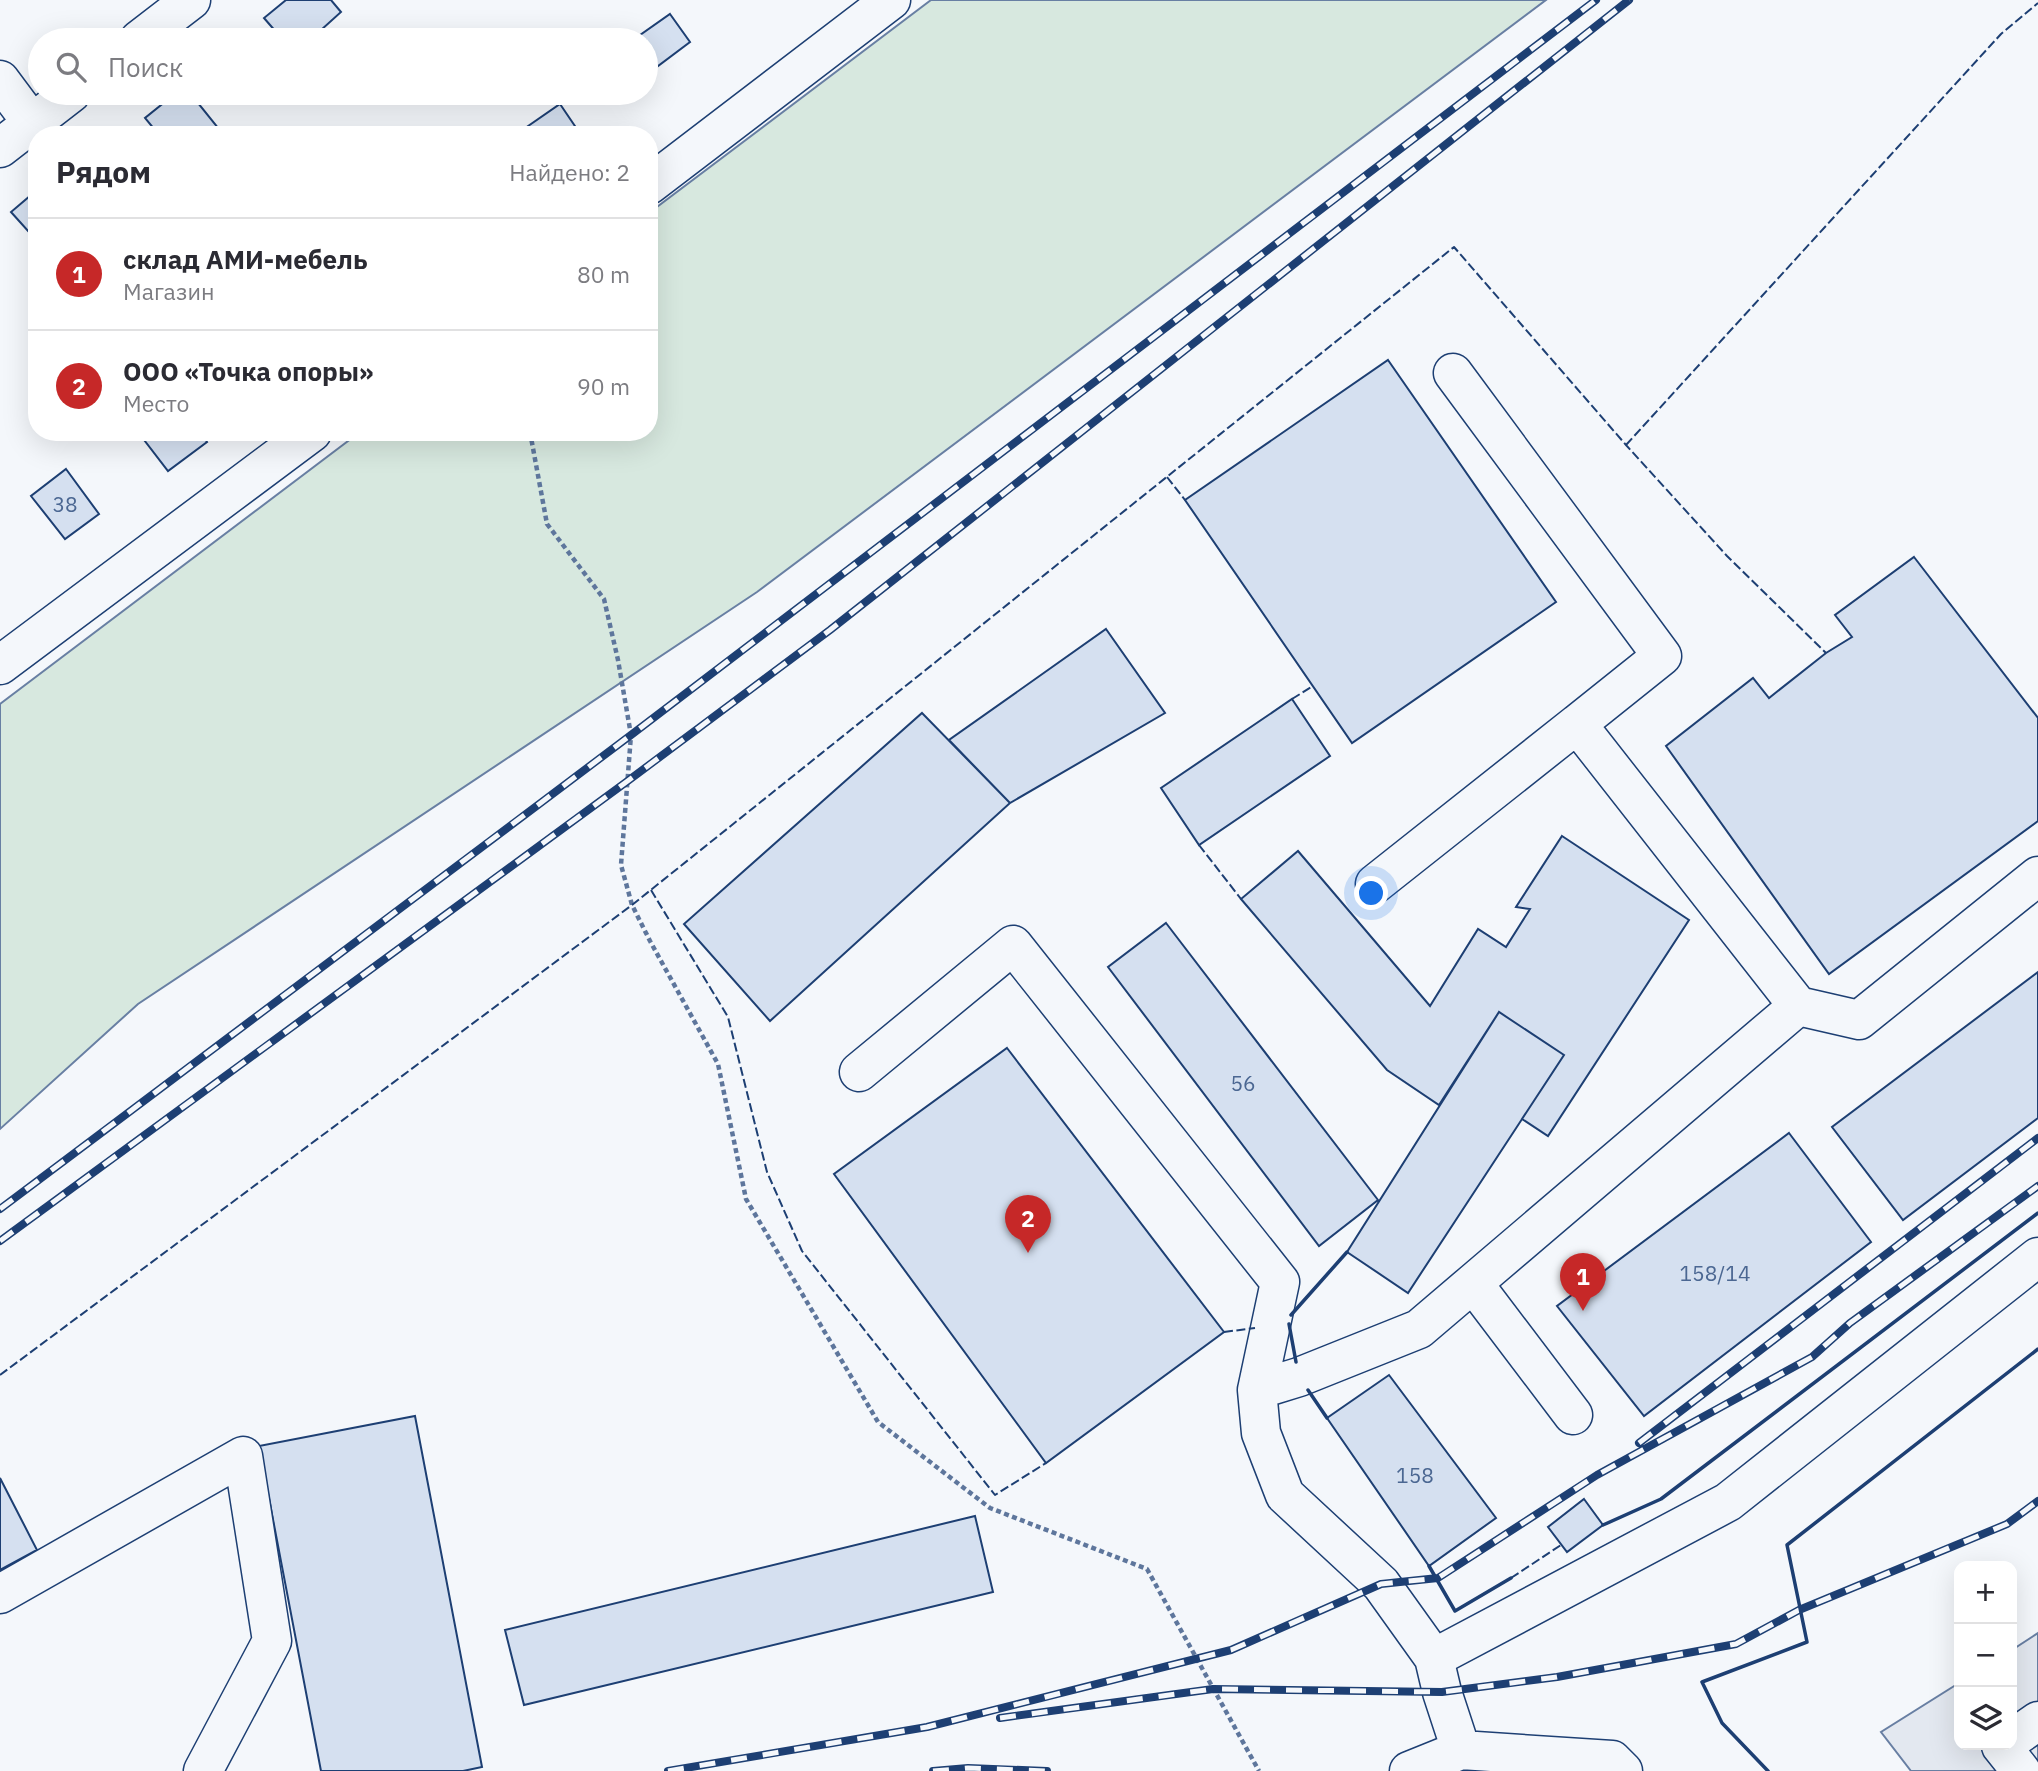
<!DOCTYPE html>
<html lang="ru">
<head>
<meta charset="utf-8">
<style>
  body { margin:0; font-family:"IBM Plex Sans",sans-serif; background:#f7f7f7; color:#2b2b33 }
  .controls { position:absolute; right:21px; bottom:21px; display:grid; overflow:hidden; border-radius:14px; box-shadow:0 7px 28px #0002 }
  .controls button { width:63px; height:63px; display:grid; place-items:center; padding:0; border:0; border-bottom:2px solid #e1e1e2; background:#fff; color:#2b2b33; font:35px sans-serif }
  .you { position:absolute; left:1372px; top:894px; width:24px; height:24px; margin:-18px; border:5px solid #fff; border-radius:50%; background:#1a73e8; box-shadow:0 0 0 10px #1a73e833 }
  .badge { display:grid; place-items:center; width:46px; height:46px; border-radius:50%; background:#c62828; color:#fff; font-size:23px; font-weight:700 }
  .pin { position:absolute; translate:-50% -58px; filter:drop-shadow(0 2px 4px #0008) }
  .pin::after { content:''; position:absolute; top:37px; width:24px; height:21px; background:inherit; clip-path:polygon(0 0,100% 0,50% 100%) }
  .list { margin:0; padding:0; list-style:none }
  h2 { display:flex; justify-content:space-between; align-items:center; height:91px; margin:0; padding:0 28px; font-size:30px }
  h2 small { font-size:23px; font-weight:400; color:#7c7c81 }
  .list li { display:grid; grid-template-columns:46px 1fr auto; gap:21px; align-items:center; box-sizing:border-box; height:112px; padding:0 28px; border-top:2px solid #e1e1e2 }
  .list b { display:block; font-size:26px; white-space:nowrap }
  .list p { margin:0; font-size:23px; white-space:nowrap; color:#7c7c81 }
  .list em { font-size:23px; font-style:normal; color:#7c7c81 }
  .icon { flex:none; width:38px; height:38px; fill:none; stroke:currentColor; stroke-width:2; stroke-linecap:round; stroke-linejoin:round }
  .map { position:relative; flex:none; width:2038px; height:1771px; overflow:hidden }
  .search { position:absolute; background:#fff; box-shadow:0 7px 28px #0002; left:28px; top:28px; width:630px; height:77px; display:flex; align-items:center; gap:18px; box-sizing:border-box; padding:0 24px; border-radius:38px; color:#7c7c81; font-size:26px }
  .panel { position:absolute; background:#fff; box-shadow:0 7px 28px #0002; left:28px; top:126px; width:630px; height:315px; border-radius:28px }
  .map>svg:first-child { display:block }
  .green { fill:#d7e8df; stroke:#687fa3; stroke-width:2 }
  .parking { fill:#e3e8f0; stroke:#687fa3; stroke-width:2 }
  .building { fill:#d5e0f0; stroke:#1d3f73; stroke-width:2 }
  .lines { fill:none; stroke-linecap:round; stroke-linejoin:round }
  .minor-casing { stroke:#1d3f73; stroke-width:41 }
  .path { stroke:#5e769c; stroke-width:4.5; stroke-dasharray:5 3.5; stroke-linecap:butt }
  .minor { stroke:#f4f7fb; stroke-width:38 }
  .rail-casing { stroke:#1d3f73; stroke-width:8 }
  .rail { stroke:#f4f7fb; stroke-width:5; stroke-dasharray:16; stroke-linecap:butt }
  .fence { stroke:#1d3f73; stroke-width:2; stroke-dasharray:9 3.5; stroke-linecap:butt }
  .wall { stroke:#1d3f73; stroke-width:3.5 }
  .labels { text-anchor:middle; stroke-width:5; stroke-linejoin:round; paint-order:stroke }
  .number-label { font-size:21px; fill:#4b6792 }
</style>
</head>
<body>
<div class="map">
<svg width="2038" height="1771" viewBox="0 0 2038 1771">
  <rect width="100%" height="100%" fill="#f4f7fb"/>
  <path class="green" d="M931,0H1546L757,592L138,1004L0,1129V704L360,432H649V213Z"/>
  <path class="parking" d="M2038,1633V1771H1911L1881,1732L1959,1683V1745H2012V1650Z"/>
  <path class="building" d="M286,0H331L341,12L310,40H283L264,18Z
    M670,14L690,42L650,72L646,67V40H633Z
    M176,93H190L219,129L212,135H159L145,118Z
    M560,104L581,135H519L518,133Z
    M37,190V241L11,212Z
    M1388,360L1556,602L1352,743L1185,500Z
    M138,432H200L207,442L168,471Z
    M66,469L99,514L65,539L31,496Z
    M1914,557L2038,718V821L1829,974L1666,746L1753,678L1769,698L1826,653L1852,637L1835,615Z
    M1106,629L1165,713L1010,803L949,740Z
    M1292,699L1330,756L1199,845L1161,788Z
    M922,713L1010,803L770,1021L684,924Z
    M1562,836L1689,920L1548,1136L1522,1119L1564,1055L1499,1012L1439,1105L1387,1070L1241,899L1298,851L1430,1006L1478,929L1506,947L1530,909L1516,907Z
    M1166,923L1378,1200L1319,1246L1108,967Z
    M2038,972V1118L1903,1220L1832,1127Z
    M1499,1012L1564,1055L1408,1293L1347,1252Z
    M1007,1048L1224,1332L1046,1463L834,1174Z
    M1789,1133L1871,1242L1644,1416L1557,1306Z
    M1389,1375L1496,1518L1429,1566L1327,1418Z
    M415,1416L482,1767L463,1771H321L259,1446Z
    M0,1478L37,1550L0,1570Z
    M1584,1499L1603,1525L1567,1552L1548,1527Z
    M975,1516L993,1592L524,1705L505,1630Z"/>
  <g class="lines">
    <g class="minor-casing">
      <path id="minor" d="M139,40L191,0
        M0,80L41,135
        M0,148L71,93
        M649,185L891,0
        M1453,373L1662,656L1577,724L1798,1006
        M0,665L312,432
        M1375,884L1577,724
        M859,1072L1013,945L1280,1282L1257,1390
        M1473,1283L1798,1006L1859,1020L2038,876
        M0,1594L243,1456L272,1641L203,1771
        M1434,1658L1728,1502L2038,1257
        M2012,1739L2038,1721
        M2003,1745L2001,1746L2021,1771
        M1461,1750L1442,1692L1434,1658L1381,1584L1285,1495L1261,1433L1257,1390L1299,1377L1419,1329L1473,1283L1573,1415
        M1409,1771L1461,1750L1612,1760L1623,1771"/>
    </g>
    <path class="path" d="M530,432L547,524L604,599L618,660L631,735L621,865L632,905L650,941L718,1064L746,1199L878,1422L990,1508L1147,1569L1259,1771"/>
    <use href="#minor" class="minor"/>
    <g class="rail-casing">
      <path id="rail" d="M0,1209L631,735L1596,0
        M0,1241L629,780L830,630L1629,0
        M1639,1443L2038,1138
        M1000,1718L1213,1689L1442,1692L1557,1677L1736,1644L1799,1610L2007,1524L2038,1501
        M668,1771L927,1727L1231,1650L1381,1584L1438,1578L1597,1475L1812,1357L1850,1323L2038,1186
        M933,1771L968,1768L1047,1771"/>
    </g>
    <use href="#rail" class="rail"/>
    <path class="fence" d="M1626,445L2001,34L2038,3
      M1167,477L1185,500
      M1292,699L1313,686
      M1199,845L1241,899
      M651,890L728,1017L767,1172L802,1251L995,1495L1046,1463
      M1224,1332L1255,1328
      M0,1375L632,905L1454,247L1626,445L1727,556L1826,653
      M1511,1578L1561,1545"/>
    <path class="wall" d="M1291,1315L1347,1252
      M1289,1324L1296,1362
      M1308,1390L1327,1418
      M1603,1525L1661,1499L2038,1213
      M1429,1566L1455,1611L1511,1578
      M1768,1771L1722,1723L1702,1682L1807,1642L1787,1545L2038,1349"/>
  </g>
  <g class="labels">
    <g class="number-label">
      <text x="65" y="512">38</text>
      <text x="1243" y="1091">56</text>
      <text x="1715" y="1281">158/14</text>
      <text x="1415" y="1483">158</text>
    </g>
  </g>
</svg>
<div class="controls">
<button>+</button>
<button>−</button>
<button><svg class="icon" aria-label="layers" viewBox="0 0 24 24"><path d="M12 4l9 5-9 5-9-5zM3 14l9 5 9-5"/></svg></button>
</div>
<div class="you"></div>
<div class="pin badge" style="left:1583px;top:1311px">1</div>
<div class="pin badge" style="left:1028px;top:1253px">2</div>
<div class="search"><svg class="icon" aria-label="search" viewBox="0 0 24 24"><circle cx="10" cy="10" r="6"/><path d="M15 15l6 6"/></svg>Поиск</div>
<section class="panel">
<h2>Рядом<small>Найдено: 2</small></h2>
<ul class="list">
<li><span class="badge">1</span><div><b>склад АМИ-мебель</b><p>Магазин</p></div><em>80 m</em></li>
<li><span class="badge">2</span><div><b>ООО «Точка опоры»</b><p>Место</p></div><em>90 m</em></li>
</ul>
</section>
</div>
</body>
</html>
